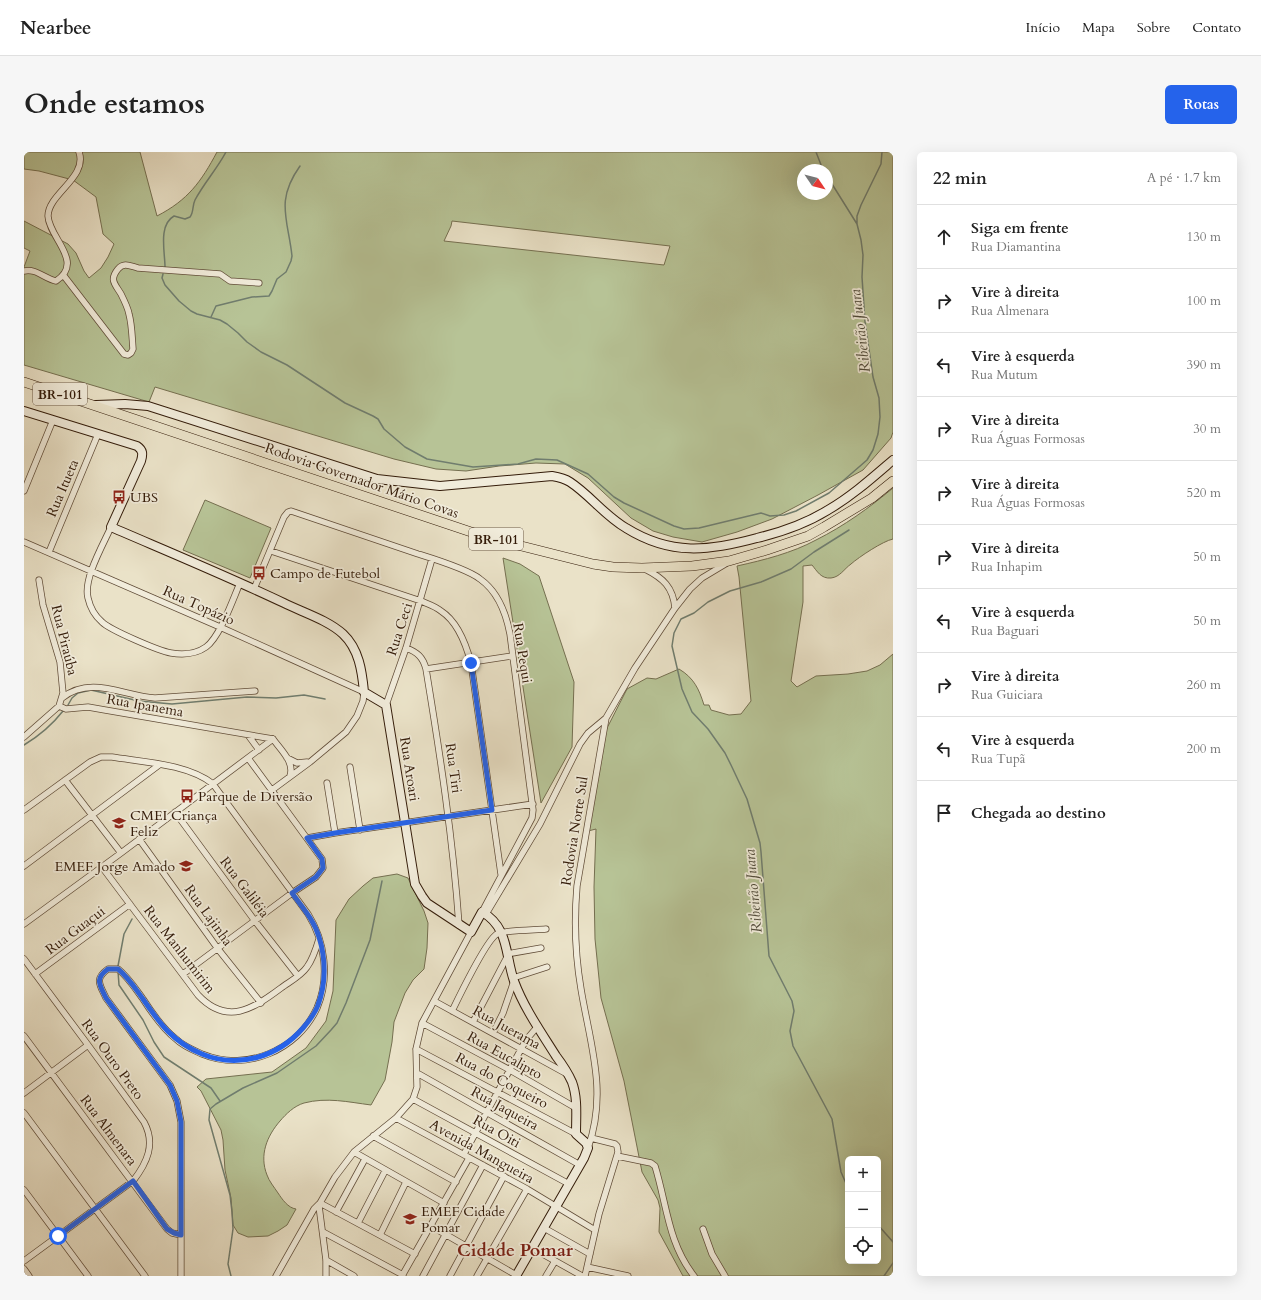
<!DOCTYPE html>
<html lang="pt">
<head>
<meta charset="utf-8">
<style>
  body { margin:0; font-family:Cardo,serif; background:#f6f6f6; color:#222 }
  .controls { position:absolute; right:12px; bottom:12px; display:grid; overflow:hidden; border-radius:6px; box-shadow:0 4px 16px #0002 }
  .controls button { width:36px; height:36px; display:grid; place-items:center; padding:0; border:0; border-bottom:1px solid #e0e0e0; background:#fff; color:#222; font:20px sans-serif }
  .compass { position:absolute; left:773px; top:12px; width:36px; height:36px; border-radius:50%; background:#fff; box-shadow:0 4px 16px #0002; rotate:125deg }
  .stop { position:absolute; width:12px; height:12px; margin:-9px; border:3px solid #2563eb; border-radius:50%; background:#fff }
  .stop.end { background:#2563eb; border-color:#fff; box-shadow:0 1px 4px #0008 }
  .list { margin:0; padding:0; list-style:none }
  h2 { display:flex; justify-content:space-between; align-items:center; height:52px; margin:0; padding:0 16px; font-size:17px }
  h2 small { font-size:13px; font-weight:400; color:#767676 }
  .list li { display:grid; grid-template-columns:26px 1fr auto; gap:12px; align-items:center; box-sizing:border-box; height:64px; padding:0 16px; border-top:1px solid #e0e0e0 }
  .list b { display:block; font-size:15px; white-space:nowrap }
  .list p { margin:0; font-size:13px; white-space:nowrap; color:#767676 }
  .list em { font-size:13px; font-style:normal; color:#767676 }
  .icon { flex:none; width:22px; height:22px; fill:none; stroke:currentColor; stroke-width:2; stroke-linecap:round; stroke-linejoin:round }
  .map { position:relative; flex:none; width:869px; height:1124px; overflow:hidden; border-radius:6px }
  header { display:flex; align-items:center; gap:24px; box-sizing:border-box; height:56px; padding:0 20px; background:#fff; border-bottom:1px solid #e0e0e0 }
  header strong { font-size:19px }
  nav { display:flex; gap:22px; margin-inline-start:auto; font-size:14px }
  .intro { display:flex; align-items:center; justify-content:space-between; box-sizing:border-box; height:96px; padding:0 24px }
  h1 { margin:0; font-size:28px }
  .button { padding:10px 18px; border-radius:6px; background:#2563eb; color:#fff; font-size:14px; font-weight:700 }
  main { display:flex; gap:24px; padding:0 24px }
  aside { flex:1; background:#fff; border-radius:6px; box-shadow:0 4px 16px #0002 }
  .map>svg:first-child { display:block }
  .green { fill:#b7c396; stroke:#756f50; fill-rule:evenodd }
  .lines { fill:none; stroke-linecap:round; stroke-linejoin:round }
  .stream { stroke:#707d6e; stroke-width:1.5 }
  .street-casing { stroke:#614d39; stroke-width:7 }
  .secondary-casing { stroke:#331b09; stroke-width:10 }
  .primary-casing { stroke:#331b09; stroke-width:10 }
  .street { stroke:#f1ecdb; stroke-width:5.5 }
  .secondary { stroke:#f1ecdb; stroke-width:8 }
  .primary { stroke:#eae2c8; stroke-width:9 }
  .route { stroke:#2563eb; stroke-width:5 }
  .labels { text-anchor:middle; stroke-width:3.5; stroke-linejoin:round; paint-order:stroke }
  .shield { fill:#f1ecdb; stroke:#6c5a48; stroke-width:1 }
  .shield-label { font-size:13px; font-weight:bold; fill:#331b09 }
  .street-label { font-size:14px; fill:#331b09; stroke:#f1ecdb }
  .poi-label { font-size:14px; fill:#331b09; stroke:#f1ecdb; text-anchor:start }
  .water-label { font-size:15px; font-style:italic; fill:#514c3b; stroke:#f1ecdb }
  .district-label { font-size:18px; font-weight:bold; fill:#7a1f14; stroke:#f1ecdb }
</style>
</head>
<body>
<header>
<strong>Nearbee</strong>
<nav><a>Início</a><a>Mapa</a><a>Sobre</a><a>Contato</a></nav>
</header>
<div class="intro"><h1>Onde estamos</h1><a class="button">Rotas</a></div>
<main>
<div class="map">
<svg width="869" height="1124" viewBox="0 0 869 1124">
  <rect width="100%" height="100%" fill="#eae2c8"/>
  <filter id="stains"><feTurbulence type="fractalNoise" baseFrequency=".005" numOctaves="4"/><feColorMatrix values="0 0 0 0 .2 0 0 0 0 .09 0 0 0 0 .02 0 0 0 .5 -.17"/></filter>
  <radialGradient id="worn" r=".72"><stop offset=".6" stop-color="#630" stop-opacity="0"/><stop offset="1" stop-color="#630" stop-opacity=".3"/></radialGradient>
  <path class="green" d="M0,0H116L133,64C164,48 177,30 193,0H869V280L867,286L839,318L794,343L748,367L713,380L678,390L649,385L629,379L607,366L564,326L541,312L512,311L475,314L442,319L412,317L370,307L131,235L125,250L0,213V115L6,99L0,96V69L44,92L52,101L60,119L65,126L77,116L84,105L90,92L79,82L72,45L49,28L15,19L0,17ZM779,18H803V42H779ZM428,69L646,94L640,113L420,89L427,74Z
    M869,336V387C859,389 835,405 827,412C820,417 816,425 807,426C797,427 793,419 788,413L779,414V450L767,529L773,535L792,524L824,522L843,519L856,513L869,502V1124H659L635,1080L636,1056L634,1048L618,1020L600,929L577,846L571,787L570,735L572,677L564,679L581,580L603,537L623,526L632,527L655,517C670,526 675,537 680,553H685L687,558L705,563L717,562L727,549L715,425L713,414C740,408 768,401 792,388C820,374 845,356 869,336ZM824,1007H854V1109H824Z
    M181,348L247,376L226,426L159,398Z
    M479,406L496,412L515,424L550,530L548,595L517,651Z
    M373,722L384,726L400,759L404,771L403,796L400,817L389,828L381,841L370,870L368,890L361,928L347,953C324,950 303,945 280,951C270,954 262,962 256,969C243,984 235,1003 243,1023C245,1029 250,1035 254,1041C258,1047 264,1056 272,1057L263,1073L254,1079L244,1084L224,1085L214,1081L209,1073L207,1046L201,1018L199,988L197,978L177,939L173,935L182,927L248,920L282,896L302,869L309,839L312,768L325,747L339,734L349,726Z"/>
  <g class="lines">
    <path class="stream" d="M792,0L799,18
      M803,24L833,72
      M141,115C141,100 134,73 150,64L161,67L166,65C170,60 168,54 171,48C180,31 193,17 202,0
      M139,122L138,126L141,133L155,149L167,159L173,162L196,168L203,172L214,181L223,190L237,200L263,213L321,251L349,264L354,267L360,277L381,295L403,307L449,315L494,312L512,307L533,308L564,322L590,345L600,351L650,374L660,377L675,376L737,361L746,364L760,363L772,359L805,341L843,308L849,298L854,282L856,265L855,246L849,225L841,170L838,125L839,103L837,88L833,72V64L837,53L857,12L858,0
      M187,165L192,154L228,145L245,144L248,139L253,127L262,120L267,109L268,104C264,67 251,49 276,14
      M44,553L48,546L54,541L67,538L115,549L148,552L223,545L252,546L280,543L301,547
      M0,593C15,584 28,573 39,559
      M94,814L100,782L108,767
      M94,819L95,833L119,868L130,890L140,905L187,936L196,949
      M824,1036L817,1020L808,967L769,894L766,879L770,859L768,849L745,804L737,700L736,691L723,647L707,613L701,601L684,577L668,560L658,537L648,494L650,481L657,467L670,461L684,450L706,439L737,430L767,417L790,400L825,378
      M854,1073L869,1090
      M207,1124L204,1112L209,1077L208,1060L206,1043L185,968L186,957L192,952L219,936L253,921L292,894L307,878L313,871L322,851L346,788L358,729
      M860,1124L869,1111"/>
    <g class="street-casing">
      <path id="street" d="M0,119C12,116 21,127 32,129C61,110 25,86 24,64C24,42 64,25 55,0
        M40,124L100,202L104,203L107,201L109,197C108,185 108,173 105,162C104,156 100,148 97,142C91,132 85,128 94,117C100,110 106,114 114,116L196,122L206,129L235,131
        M0,339L29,268
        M87,375C79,393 59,427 64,446C66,455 71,464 78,470C86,478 135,499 147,501C159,503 172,502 182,495C196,485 209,447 216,431
        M0,390L196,475L340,540L339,549L333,564L322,580L286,610L248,638
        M247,399L397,449C404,452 411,454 417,459C434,470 442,492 447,511L477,722
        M25,400L74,282
        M621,417C639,426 649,435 651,456
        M15,428L19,453L36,510L39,541L35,554
        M230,437L260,365L264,360L267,359C309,373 352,388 394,402C410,407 443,417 456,427C473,439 482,461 486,482L509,658L508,666L458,760
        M382,496C393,500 399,505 402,517C416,602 429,687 435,773
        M402,517L488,504
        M38,546C67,523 99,544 131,546L231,539
        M362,553L382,496L408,407
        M224,583L235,598
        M0,585L35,554L42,557L64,555L81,558L249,587
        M249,587C256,597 271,610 266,624
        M263,606L273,611L283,610
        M326,615L336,678
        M41,628L97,701
        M303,631L311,681
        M0,658L66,610L77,605H88C119,610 164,612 189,632L284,762C301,789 306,826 293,856C273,899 222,920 178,902C169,898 159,894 152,887C139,877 128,861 119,847C111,836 104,825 94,817H84C70,827 76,833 82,846L146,933L153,949L157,970V1124
        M151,660L231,769L274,824
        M283,686L311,681L509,652
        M115,687L194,797L237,851
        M0,714L135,613
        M78,715L174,843C203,874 229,857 257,836C265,830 277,824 283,815C289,807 292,797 295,787
        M462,762L516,672L556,592L564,581L582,566
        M0,772L97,701L249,587
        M483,802L517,796
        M0,807L64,893L120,970C132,992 123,1011 109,1029L0,1109
        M11,822L106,752
        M159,822L268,741L292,725L299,716L298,707L224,606
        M489,826L523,815
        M410,849L543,922
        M428,859C435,845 462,788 473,782C481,778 511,778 522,777
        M449,870L483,805
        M398,871L486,918L552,956
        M469,881L479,861L490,829
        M0,884L143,1077L148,1081L157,1083
        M392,897L552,982
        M393,921L556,1013
        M0,941L64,893
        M389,947L545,1032
        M0,961L121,1124
        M372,966L503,1037L571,1078
        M349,984L432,1030
        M564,996C584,940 566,892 557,837C551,802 550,769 553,734L582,566L611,516L651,456L666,437L678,426L703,411
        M330,1000L420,1051
        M440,1002L502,888L514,874
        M593,1004L627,1011L631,1014C643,1053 644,1091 670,1124
        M0,1038L64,1124
        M296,1051L391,1102
        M312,1060L341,1007
        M334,1071L361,1019
        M407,1074L492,1123
        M520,1076L566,1102
        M679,1077L688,1102L701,1124
        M299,1080L379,1123
        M356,1083L382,1030
        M508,1096L558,1124
        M302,1108L330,1124
        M563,1115L604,1124
        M0,1117L5,1124
        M252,1124L290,1057L295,1052
        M302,1124V1108L295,1054L296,1051L311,1025L330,1000L372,966L389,947L393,935L392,897L398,871L447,780
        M378,1124L445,1006
        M399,1124L459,1013
        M426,1124L480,1024
        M453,1124L503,1037
        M522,1124L531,1109
        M561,1124L575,1062L594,1000L593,994L591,992L567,986"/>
    </g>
    <g class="secondary-casing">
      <path id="secondary" d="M72,253L101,252L124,254L353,327L416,334L528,324C534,325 540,326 546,330C566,343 581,364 602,376C647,404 685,399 733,386C758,380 783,371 804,358C828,344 848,326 869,308
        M0,259L113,294C119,298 119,302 117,309L87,375C145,400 203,424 260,451C278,460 304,468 319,482C335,497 338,519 340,540L362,553L391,732L398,744L403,751L447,780
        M447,780L458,760C485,775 481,803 490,829C500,856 517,880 532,904C538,912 544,921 548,930C554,946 552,965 552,982L562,991L564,996L560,1006L492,1124"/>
    </g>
    <g class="primary-casing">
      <path id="primary" d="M0,230L462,385L569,412L589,415L618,416L668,414L705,409L743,398L784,384L800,375L848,346L869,329"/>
    </g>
    <use href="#street" class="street"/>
    <use href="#secondary" class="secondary"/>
    <use href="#primary" class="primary"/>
  </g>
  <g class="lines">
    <path class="route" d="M34,1084L109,1029L143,1077L150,1081L157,1083V970L153,949L146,933L82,846C76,833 70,827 84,817H94C104,825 111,836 119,847C136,872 149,890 178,902C214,917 254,905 279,876C285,869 291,862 294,853C302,832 302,807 295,785C290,768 278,755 268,741L292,725L299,716L298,707L283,686L311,681L468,658L447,511"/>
  </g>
  <defs>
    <g id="bus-bare" transform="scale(1.08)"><path d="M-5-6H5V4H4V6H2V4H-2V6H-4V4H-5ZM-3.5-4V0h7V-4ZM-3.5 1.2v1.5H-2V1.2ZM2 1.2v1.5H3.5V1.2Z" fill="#8f2418" stroke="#f1ecdb" stroke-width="2.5" paint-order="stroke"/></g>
    <g id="school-bare" transform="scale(1.08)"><path d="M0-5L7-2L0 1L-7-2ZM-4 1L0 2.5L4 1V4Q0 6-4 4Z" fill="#8f2418" stroke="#f1ecdb" stroke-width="2.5" paint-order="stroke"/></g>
  </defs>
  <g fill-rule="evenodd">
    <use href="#bus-bare" x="95" y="345"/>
    <use href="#bus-bare" x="235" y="421"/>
    <use href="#bus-bare" x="163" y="644"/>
    <use href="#school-bare" x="95" y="671"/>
    <use href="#school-bare" x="162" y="714"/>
    <use href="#school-bare" x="386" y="1067"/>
  </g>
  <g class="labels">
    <g class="shield">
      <rect x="9" y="231" width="54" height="22" rx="3"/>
      <rect x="445" y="376" width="54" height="22" rx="3"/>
    </g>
    <g class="shield-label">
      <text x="36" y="247">BR-101</text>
      <text x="472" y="392">BR-101</text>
    </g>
    <g class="street-label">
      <text transform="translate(338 328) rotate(19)" y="5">Rodovia Governador Mário Covas</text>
      <text transform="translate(38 336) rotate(-67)" y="5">Rua Itueta</text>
      <text transform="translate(175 453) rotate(24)" y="5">Rua Topázio</text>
      <text transform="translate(375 477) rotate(-72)" y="5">Rua Ceci</text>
      <text transform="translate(41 488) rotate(76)" y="5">Rua Piraúba</text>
      <text transform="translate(499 501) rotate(81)" y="5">Rua Pequi</text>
      <text transform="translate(121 553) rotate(10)" y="5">Rua Ipanema</text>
      <text transform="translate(430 616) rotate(82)" y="5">Rua Tiri</text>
      <text transform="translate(386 617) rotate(81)" y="5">Rua Aroari</text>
      <text transform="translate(550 679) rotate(-81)" y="5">Rodovia Norte Sul</text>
      <text transform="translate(221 735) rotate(53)" y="5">Rua Galiléia</text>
      <text transform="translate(185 763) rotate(54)" y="5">Rua Lajinha</text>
      <text transform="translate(51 778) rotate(-37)" y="5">Rua Guaçui</text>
      <text transform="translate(156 797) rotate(52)" y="5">Rua Manhumirim</text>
      <text transform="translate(483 875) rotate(29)" y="5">Rua Juerama</text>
      <text transform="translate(481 903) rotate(29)" y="5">Rua Eucalipto</text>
      <text transform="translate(89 907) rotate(54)" y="5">Rua Ouro Preto</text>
      <text transform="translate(478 928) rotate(28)" y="5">Rua do Coqueiro</text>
      <text transform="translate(481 956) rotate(29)" y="5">Rua Jaqueira</text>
      <text transform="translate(85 978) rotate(53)" y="5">Rua Almenara</text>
      <text transform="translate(473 979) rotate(29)" y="5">Rua Oiti</text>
      <text transform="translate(458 999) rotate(29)" y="5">Avenida Mangueira</text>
    </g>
    <g class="poi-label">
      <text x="106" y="350">UBS</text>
      <text x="246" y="426">Campo de Futebol</text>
      <text x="174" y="649">Parque de Diversão</text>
      <text x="106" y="668">CMEI Criança<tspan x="106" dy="16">Feliz</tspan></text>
      <text x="151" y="719" text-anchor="end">EMEF Jorge Amado</text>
      <text x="397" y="1064">EMEF Cidade<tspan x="397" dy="16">Pomar</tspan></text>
    </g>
    <g class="water-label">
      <text transform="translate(836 179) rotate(-97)" y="5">Ribeirão Juara</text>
      <text transform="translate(729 739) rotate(-95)" y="5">Ribeirão Juara</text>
    </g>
    <g class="district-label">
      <text x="491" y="1104">Cidade Pomar</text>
    </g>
  </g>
  <rect width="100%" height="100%" filter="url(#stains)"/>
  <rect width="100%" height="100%" fill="url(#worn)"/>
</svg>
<div class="controls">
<button>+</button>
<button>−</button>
<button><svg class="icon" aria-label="locate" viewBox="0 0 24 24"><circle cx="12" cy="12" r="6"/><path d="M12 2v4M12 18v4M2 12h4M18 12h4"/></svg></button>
</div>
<svg class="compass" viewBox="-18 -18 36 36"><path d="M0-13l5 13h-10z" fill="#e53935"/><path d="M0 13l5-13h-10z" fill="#767676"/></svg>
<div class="stop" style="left:34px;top:1084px"></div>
<div class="stop end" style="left:447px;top:511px"></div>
</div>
<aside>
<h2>22 min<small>A pé · 1.7 km</small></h2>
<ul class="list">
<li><svg class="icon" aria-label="ahead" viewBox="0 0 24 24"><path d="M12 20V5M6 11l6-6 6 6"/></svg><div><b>Siga em frente</b><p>Rua Diamantina</p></div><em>130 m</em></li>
<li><svg class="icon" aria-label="right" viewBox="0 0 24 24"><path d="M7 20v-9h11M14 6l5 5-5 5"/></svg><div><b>Vire à direita</b><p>Rua Almenara</p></div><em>100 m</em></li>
<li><svg class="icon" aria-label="left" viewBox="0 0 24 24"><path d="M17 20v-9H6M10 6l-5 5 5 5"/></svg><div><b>Vire à esquerda</b><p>Rua Mutum</p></div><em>390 m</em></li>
<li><svg class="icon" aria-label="right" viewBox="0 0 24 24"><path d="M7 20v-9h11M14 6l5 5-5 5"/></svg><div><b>Vire à direita</b><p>Rua Águas Formosas</p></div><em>30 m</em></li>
<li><svg class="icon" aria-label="right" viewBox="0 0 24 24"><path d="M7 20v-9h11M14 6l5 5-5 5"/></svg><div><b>Vire à direita</b><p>Rua Águas Formosas</p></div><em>520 m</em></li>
<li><svg class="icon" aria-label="right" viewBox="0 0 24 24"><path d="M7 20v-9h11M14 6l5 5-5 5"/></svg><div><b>Vire à direita</b><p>Rua Inhapim</p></div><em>50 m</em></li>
<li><svg class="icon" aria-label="left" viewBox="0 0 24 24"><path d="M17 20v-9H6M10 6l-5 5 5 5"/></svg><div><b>Vire à esquerda</b><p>Rua Baguari</p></div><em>50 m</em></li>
<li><svg class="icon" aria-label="right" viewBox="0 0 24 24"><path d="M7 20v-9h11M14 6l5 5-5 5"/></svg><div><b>Vire à direita</b><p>Rua Guiciara</p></div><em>260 m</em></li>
<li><svg class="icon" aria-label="left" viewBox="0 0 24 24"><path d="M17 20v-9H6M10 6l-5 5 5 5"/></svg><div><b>Vire à esquerda</b><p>Rua Tupã</p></div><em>200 m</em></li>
<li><svg class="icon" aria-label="arrive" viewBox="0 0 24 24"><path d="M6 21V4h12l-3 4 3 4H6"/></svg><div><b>Chegada ao destino</b></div></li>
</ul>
</aside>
</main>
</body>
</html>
